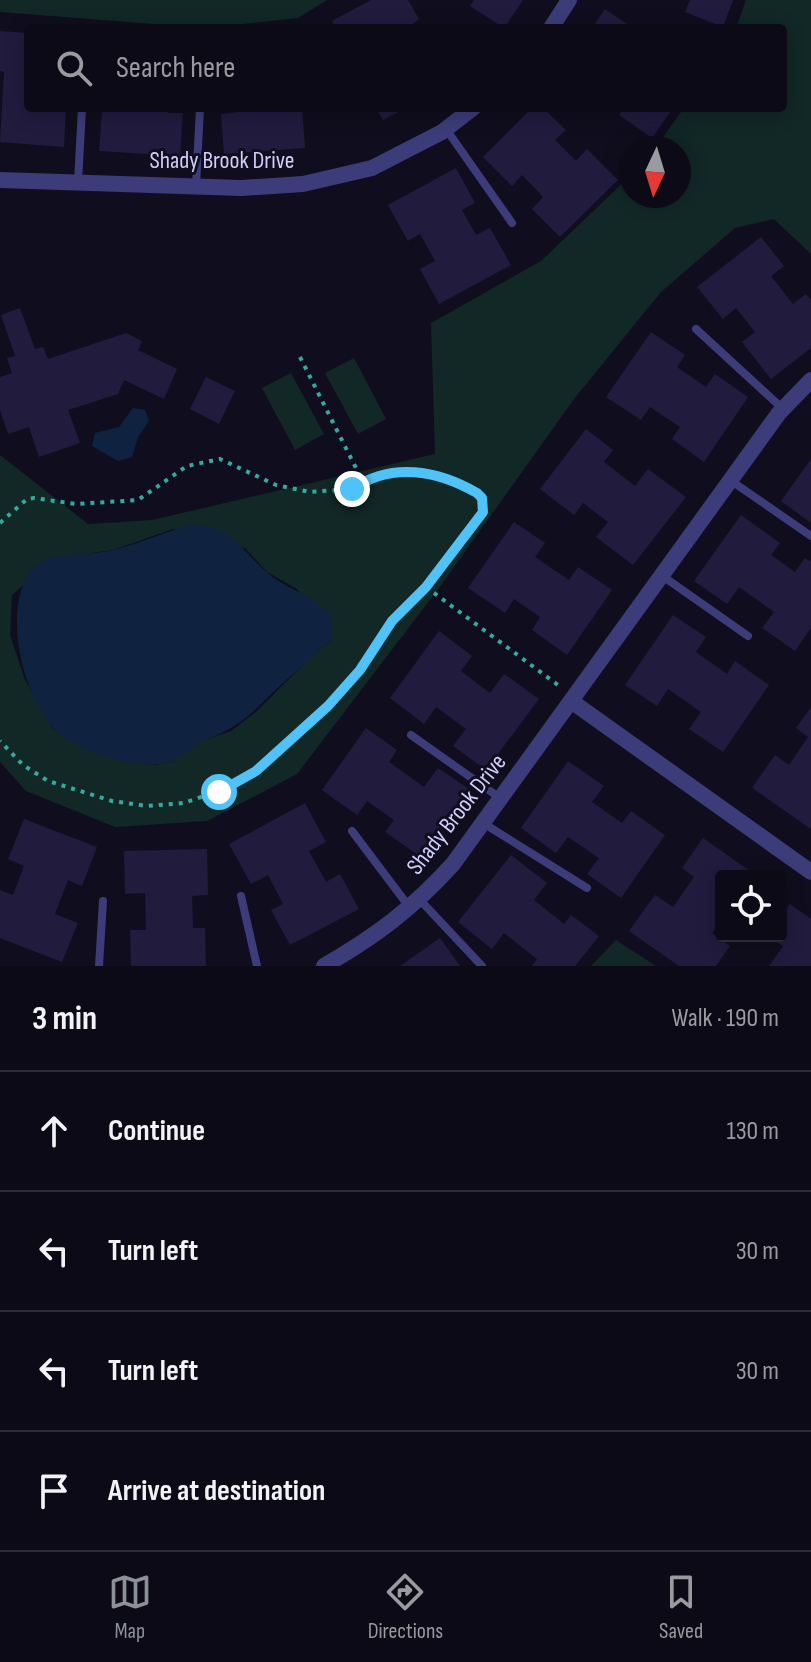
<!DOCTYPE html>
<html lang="en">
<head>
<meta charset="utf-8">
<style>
  body { margin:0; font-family:"Sofia Sans Condensed",sans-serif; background:#15131f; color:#f1f3f6 }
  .controls { position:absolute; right:24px; bottom:24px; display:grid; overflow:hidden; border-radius:8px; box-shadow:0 4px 20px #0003 }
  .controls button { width:72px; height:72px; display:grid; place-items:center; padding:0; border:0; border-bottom:2px solid #2c2b35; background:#0c0a16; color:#f1f3f6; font:40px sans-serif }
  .compass { position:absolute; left:619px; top:136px; width:72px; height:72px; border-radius:50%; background:#0c0a16; box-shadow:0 4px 20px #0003; rotate:184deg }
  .stop { position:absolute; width:24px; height:24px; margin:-18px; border:6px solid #4fc3f7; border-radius:50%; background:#fff }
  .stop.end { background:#4fc3f7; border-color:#fff; box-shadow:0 2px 8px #0008 }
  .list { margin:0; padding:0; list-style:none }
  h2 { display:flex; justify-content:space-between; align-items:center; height:104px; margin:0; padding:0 32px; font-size:34px }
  h2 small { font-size:26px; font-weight:400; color:#9a9aa1 }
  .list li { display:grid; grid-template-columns:52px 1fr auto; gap:24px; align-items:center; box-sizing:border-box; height:120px; padding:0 32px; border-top:2px solid #2c2b35 }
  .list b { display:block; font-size:30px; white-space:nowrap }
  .list em { font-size:26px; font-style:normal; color:#9a9aa1 }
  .icon { flex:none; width:44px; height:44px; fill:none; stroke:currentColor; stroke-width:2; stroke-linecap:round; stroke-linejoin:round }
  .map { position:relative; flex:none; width:811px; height:966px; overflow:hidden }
  .search { position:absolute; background:#0c0a16; box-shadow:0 4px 20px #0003; left:24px; right:24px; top:24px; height:88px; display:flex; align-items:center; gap:20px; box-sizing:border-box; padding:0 28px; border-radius:8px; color:#9a9aa1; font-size:30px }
  .sheet { height:584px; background:#0c0a16 }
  nav { display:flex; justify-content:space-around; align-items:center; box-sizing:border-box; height:112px; border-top:2px solid #2c2b35; background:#0c0a16; font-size:22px; color:#9a9aa1 }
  nav a { display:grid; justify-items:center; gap:4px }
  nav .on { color:#8c9099 }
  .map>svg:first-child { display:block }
  .green { fill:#112826; fill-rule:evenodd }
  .water { fill:#0f2341 }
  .building { fill:#211b3e }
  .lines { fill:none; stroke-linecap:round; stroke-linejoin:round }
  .path { stroke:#35a99f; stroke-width:4; stroke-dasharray:4 6; stroke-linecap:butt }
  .service { stroke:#3c3c7a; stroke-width:8 }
  .minor { stroke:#3c3c7a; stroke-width:16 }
  .route { stroke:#4fc3f7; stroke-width:10 }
  .labels { text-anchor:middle; stroke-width:6; stroke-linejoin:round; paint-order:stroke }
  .street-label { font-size:24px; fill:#d2cefc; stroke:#100e1e }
</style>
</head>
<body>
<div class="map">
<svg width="811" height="966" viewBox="0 0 811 966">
  <rect width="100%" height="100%" fill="#100e1e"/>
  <path class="green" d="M0,0H327L298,18L206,28L0,12Z
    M746,0H811V254L774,219L735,228L661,292L574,399L442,584L297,774L207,821L115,827L26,791L0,762V455L88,524L152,520L435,454L431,323L541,261L631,175V196H679V148H655L684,108H783V28H736ZM173,529L245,548L267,572L297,589L332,641L318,650L257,711L231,731L202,741L172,761L156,765L139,763L103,755L53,729L25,680L10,635L12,595L55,558L113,550Z
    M354,358L386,419L358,434L325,373Z
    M291,373L324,434L295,450L262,388Z
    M616,940L656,966H591Z"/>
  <path class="water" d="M133,408L145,410L149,421L138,437L132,457L118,461L92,446L95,433L119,427Z
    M194,524C239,528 245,560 280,582C299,593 316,599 331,616L332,641L318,650C308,663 295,672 283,683C252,711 247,723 206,740C188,747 183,761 159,764C131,768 71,749 53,728C20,690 0,600 36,565C58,551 89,556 113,550C141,543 167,531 194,524Z"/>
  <path class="building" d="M371,0H408L419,19L407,28H335L332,21Z
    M474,0H523L504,28L470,6Z
    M690,0H733L723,27L685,12Z
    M605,9L633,28H592Z
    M0,31L28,33V108H66L64,147L0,142L4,72L0,71Z
    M119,108H168V113H183L180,156L99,151L102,111L119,112Z
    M237,108H302L305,148L224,154L221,114L238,112Z
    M376,108H406L383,120Z
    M532,108H543L566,130L555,140L576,161L587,149L618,180L560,237L532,209L543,197L522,175L512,186L483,157Z
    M624,108H673L652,138L619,115Z
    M456,168L475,203L462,210L476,235L490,228L511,265L439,304L420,269L435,261L420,234L408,241L388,205Z
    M761,237L784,266L771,276L793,304L806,294L811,300V348L771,379L742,342L755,332L736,308L723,319L697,287Z
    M20,308L35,349L43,347L48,359L126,333L142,341L138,350L177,369L164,399L124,380L118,394L68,410L80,443L39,457L29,427L8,434L0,410V377L12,373L7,358L15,356L1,315Z
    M651,332L685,355L677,367L706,387L715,374L748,397L704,462L672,439L680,427L650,407L641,420L606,397Z
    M206,377L235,391L219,424L190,409Z
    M586,429L613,450L604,462L635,486L648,469L686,497L633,565L596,537L608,522L583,503L574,515L540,489Z
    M811,459V523L781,501Z
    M741,515L780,543L771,555L795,572L805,558L811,562V628L795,651L762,628L774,612L739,587L727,604L694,581Z
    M514,522L545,543L535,557L569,580L578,567L612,590L567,655L532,630L540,617L514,599L505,613L468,588Z
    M673,615L706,637L696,652L727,674L735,661L769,685L723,752L689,729L701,712L668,689L657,706L625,685Z
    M439,631L472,656L461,671L490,693L504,674L539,699L486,770L453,746L466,729L436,707L424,724L390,698Z
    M811,707V829L752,788L775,755L789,765L808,737L796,728Z
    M366,728L397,750L389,762L424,787L438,768L469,789L421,857L385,832L394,820L367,801L357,815L322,790Z
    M568,761L604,786L592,802L622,823L631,811L665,835L621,898L587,874L599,858L568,837L556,853L521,828Z
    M305,803L326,842L309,851L326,882L340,874L359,909L290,945L271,910L283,904L268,875L251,884L229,844Z
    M24,819L97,847L82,886L68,880L55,914L78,923L62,962L0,938V890L13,895L24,866L8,859Z
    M703,838L757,876H721V920L712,933L730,946L716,966H679L629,931L655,895L673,907L694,877L682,868Z
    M207,849L208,895L192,896L193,928H205L206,966H131L130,930H146L145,893L125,894L124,851Z
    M511,855L547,883L534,900L564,924L571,915L599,936L575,966H532L537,959L504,933L492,949L458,922Z
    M790,904L811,919V966H769L783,946L769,936H781V917Z
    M440,938L460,966H400Z"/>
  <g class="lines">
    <path class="path" d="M300,357L363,482
      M0,523L27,499L34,498L76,504L138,500L187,466L220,459L276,485L310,492L352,489L374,476L404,471L429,473L477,493L482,498L483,512L426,587L392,621L340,693L270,759L232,786L184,803L147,806L112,801L48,781L23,765L0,741
      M426,587L562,688"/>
    <path class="service" d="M446,129L512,223
      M78,182L82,108
      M196,186L200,108
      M696,329L783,409
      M730,480L811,536
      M661,575L748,636
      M411,735L500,798
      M483,823L587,888
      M352,831L410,908
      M241,896L257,966
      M420,900L482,966
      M99,966L103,901"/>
    <path class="minor" d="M551,28L569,0
      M0,180L241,188L303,184L372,168L442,132L473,108
      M571,701L811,872
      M324,966C376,936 412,909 453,864L779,413L811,380"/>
  </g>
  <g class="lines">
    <path class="route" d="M219,792L256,771L328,706L360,670L392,621L426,587L483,512L482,498L477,493C437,470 392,462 352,489"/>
  </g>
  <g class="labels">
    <g class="street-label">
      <text x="222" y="168">Shady Brook Drive</text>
      <text transform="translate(456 814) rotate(-52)" y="8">Shady Brook Drive</text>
    </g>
  </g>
</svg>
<div class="controls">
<button><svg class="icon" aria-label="locate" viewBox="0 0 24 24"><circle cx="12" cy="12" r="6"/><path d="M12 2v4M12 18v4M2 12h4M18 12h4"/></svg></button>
</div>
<svg class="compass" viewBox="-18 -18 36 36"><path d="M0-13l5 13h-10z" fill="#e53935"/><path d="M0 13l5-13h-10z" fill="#9a9aa1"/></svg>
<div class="stop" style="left:219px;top:792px"></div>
<div class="stop end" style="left:352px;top:489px"></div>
<div class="search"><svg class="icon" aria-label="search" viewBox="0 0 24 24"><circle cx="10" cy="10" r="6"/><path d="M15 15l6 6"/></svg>Search here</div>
</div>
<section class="sheet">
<h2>3 min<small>Walk · 190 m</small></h2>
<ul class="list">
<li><svg class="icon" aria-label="ahead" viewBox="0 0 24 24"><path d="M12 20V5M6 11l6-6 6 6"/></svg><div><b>Continue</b></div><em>130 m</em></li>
<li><svg class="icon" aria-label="left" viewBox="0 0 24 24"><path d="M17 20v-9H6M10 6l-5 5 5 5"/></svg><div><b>Turn left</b></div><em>30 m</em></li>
<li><svg class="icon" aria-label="left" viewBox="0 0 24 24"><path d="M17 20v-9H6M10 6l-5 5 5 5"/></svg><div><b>Turn left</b></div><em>30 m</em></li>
<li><svg class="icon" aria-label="arrive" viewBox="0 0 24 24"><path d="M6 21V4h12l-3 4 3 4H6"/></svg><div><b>Arrive at destination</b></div></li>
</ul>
</section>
<nav>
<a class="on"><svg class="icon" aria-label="map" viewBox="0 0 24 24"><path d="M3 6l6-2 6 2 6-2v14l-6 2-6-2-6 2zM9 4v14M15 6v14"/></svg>Map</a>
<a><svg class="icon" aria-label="directions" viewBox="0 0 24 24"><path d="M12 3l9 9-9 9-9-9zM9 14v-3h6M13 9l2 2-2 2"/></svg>Directions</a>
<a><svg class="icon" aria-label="saved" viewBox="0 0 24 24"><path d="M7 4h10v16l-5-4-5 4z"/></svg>Saved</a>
</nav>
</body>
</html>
